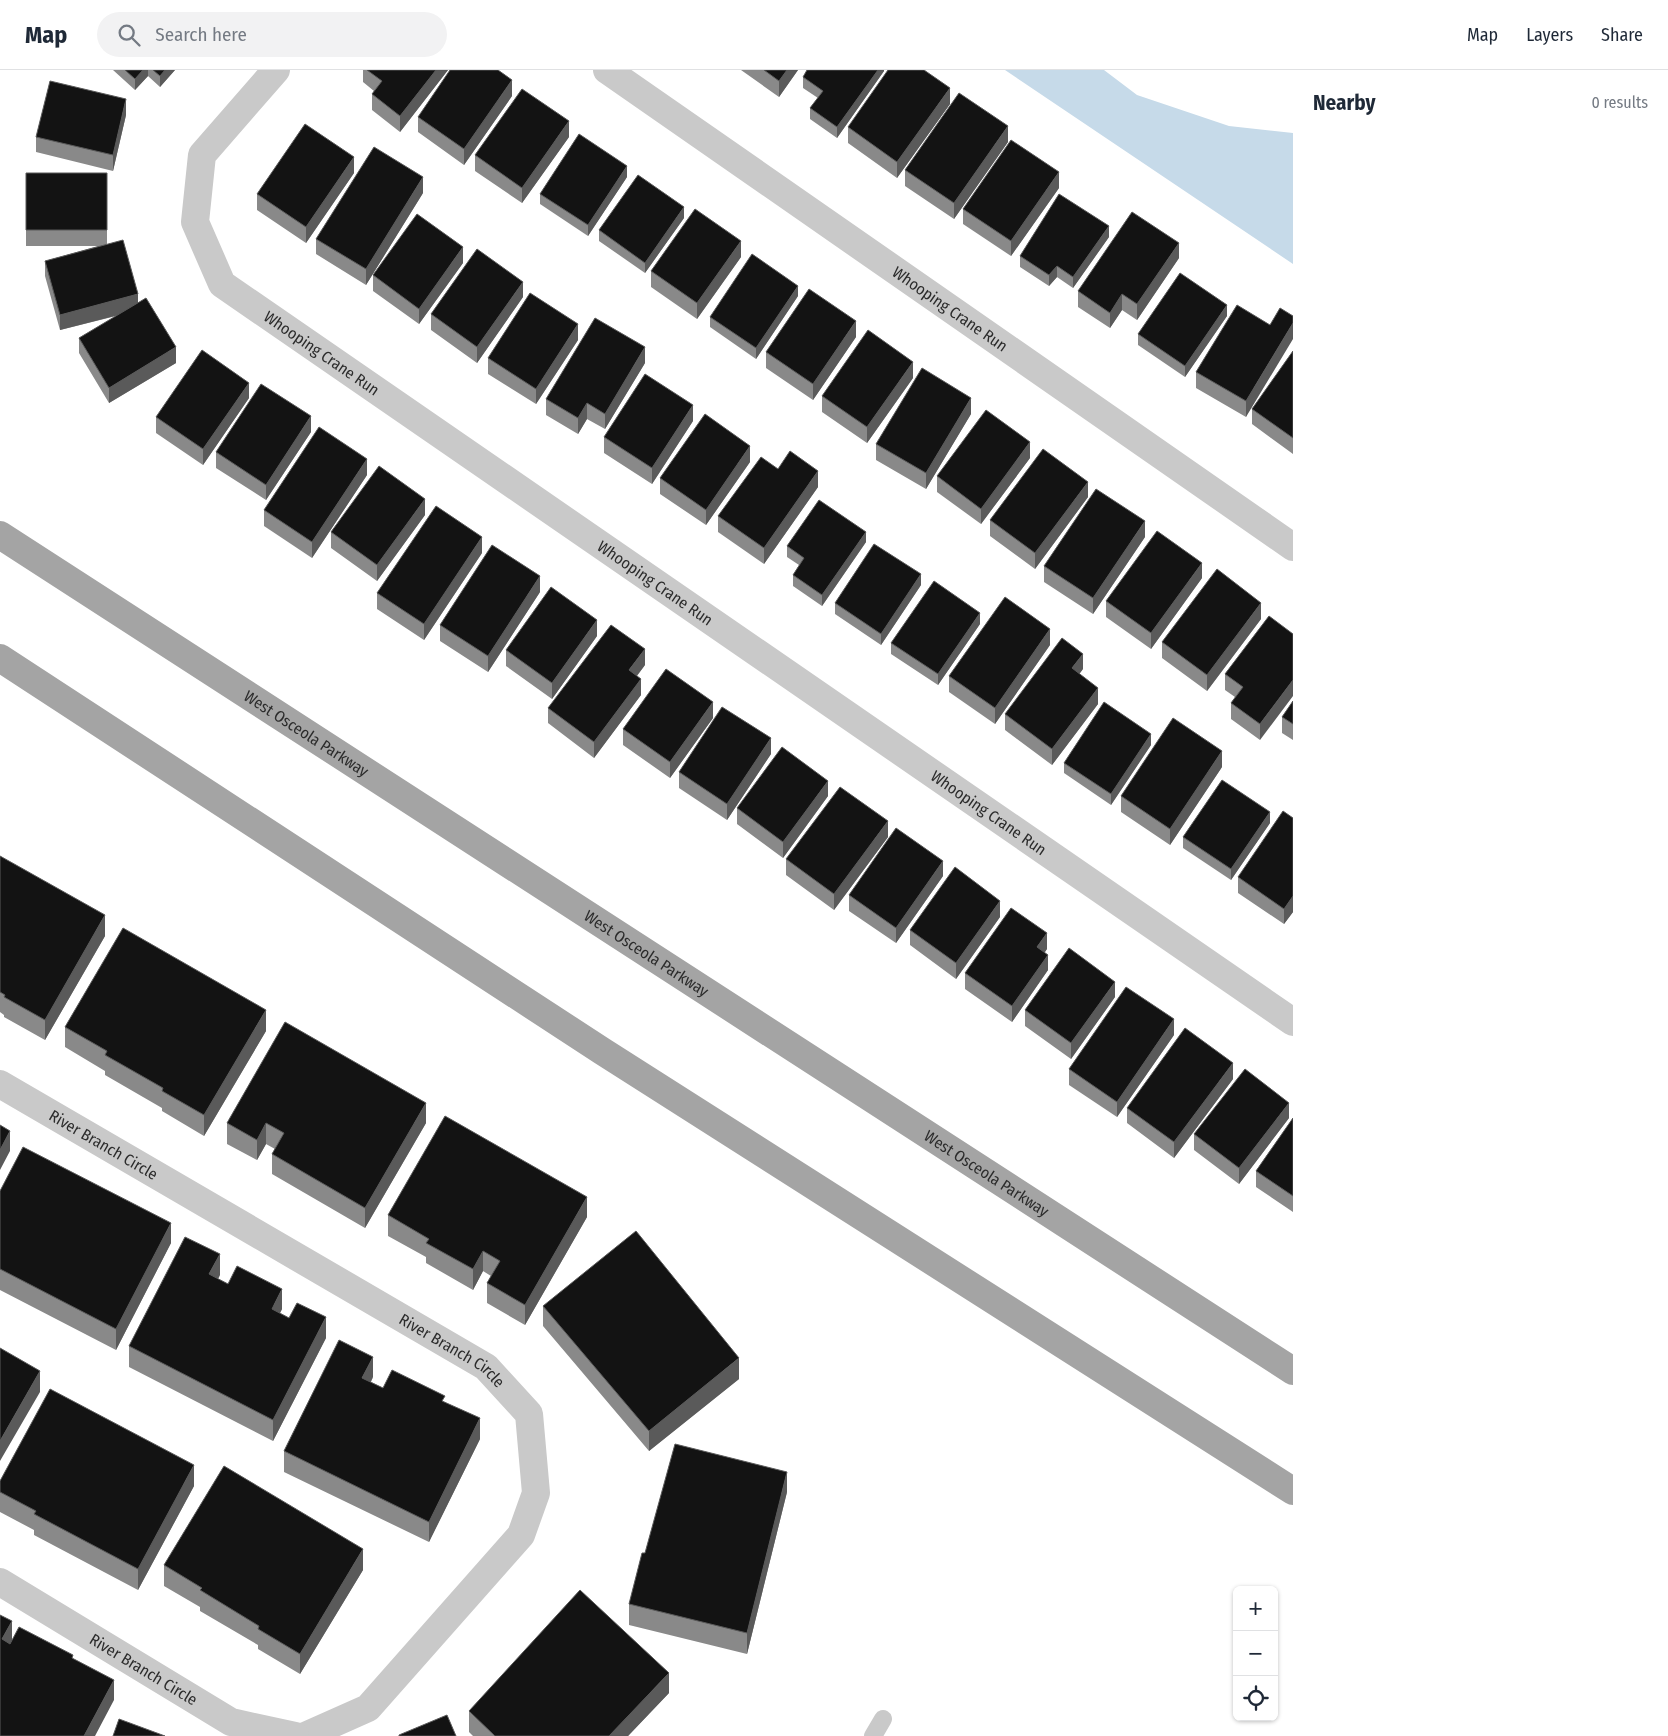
<!DOCTYPE html>
<html lang="en">
<head>
<meta charset="utf-8">
<style>
  body { margin:0; font-family:"Fira Sans Condensed",sans-serif; background:#f2f2f3; color:#1f2937 }
  .controls { position:absolute; right:15px; bottom:15px; display:grid; overflow:hidden; border-radius:8px; box-shadow:0 1px 4px #0004 }
  .controls button { width:45px; height:45px; display:grid; place-items:center; padding:0; border:0; border-bottom:1px solid #e0e1e3; background:#fff; color:#1f2937; font:25px sans-serif }
  .list { margin:0; padding:0; list-style:none }
  h2 { display:flex; justify-content:space-between; align-items:center; height:65px; margin:0; padding:0 20px; font-size:21px }
  h2 small { font-size:16px; font-weight:400; color:#747a83 }
  .icon { flex:none; width:28px; height:28px; fill:none; stroke:currentColor; stroke-width:2; stroke-linecap:round; stroke-linejoin:round }
  .map { position:relative; flex:none; width:1293px; height:1666px; overflow:hidden }
  header { display:flex; align-items:center; gap:30px; box-sizing:border-box; height:70px; padding:0 25px; background:#fff; border-bottom:1px solid #e0e1e3 }
  header strong { font-size:24px }
  nav { display:flex; gap:28px; margin-inline-start:auto; font-size:18px }
  .search { width:350px; height:45px; background:#f2f2f3; display:flex; align-items:center; gap:12px; box-sizing:border-box; padding:0 18px; border-radius:28px; color:#747a83; font-size:19px }
  main { display:flex }
  aside { flex:1; background:#fff }
  .map>svg:first-child { display:block }
  .water { fill:#c6dae9 }
  .lines { fill:none; stroke-linecap:round; stroke-linejoin:round }
  .service { stroke:#c9c9c9; stroke-width:18 }
  .minor { stroke:#c9c9c9; stroke-width:28 }
  .primary { stroke:#a4a4a4; stroke-width:28 }
  .wall { fill:#898989 }
  .shaded-wall { fill:#5a5a5a }
  .building { fill:#131313; stroke:#5a5a5a }
  .labels { text-anchor:middle; stroke-width:5; stroke-linejoin:round; paint-order:stroke }
  .street-label { font-size:16px; fill:#2c2c2c; stroke:#fff }
</style>
</head>
<body>
<header>
<strong>Map</strong>
<div class="search"><svg class="icon" aria-label="search" viewBox="0 0 24 24"><circle cx="10" cy="10" r="6"/><path d="M15 15l6 6"/></svg>Search here</div>
<nav><a>Map</a><a>Layers</a><a>Share</a></nav>
</header>
<main>
<div class="map">
<svg width="1293" height="1666" viewBox="0 0 1293 1666">
  <rect width="100%" height="100%" fill="#fff"/>
  <path class="water" d="M1005,0H1104L1137,25L1229,56L1293,63V194Z"/>
  <g class="lines">
    <path class="service" d="M873,1666L883,1649"/>
    <g class="minor">
      <path id="s1" d="M276,0L202,85L195,152L222,214L1293,952"/>
      <path id="s2" d="M607,0L1293,477"/>
      <path id="s3" d="M0,1014L486,1297L529,1344L536,1423L521,1465L368,1638L305,1666"/>
      <path id="s4" d="M0,1512L231,1652L295,1666"/>
    </g>
    <g class="primary">
      <path id="s5" d="M0,465L1293,1301"/>
      <path d="M0,588L602,981L1293,1421"/>
    </g>
  </g>
  <path class="wall" d="M113,0H175L160,17L148,6L135,20Z
    M363,0H448L400,62L372,40V24L374,21L363,12Z
    M741,0H798L779,27Z
    M884,0V1L837,68L810,49V38L818,28L803,18V7Z
    M512,26L464,95L418,62V47Z
    M950,34L897,108L848,73V57Z
    M126,45L113,101L36,82V67Z
    M569,67L522,133L475,101V85Z
    M1008,72L954,149L905,116V100Z
    M26,103H107V174L138,233L176,293L109,333L79,283V268L116,246L60,260L45,206V191L98,176H26Z
    M354,103L306,173L257,140V124Z
    M627,107L588,166L540,134V124Z
    M1059,118L1011,186L963,154V139Z
    M423,123L366,215L316,184V169Z
    M684,148L645,203L599,171V160Z
    M1109,167L1073,218L1057,207L1049,216L1020,197V186Z
    M741,187L697,249L651,217V201Z
    M1179,188L1137,250L1122,240L1110,258L1078,237V221Z
    M463,193L419,254L373,221V205Z
    M798,226L756,289L710,257V247Z
    M523,227L477,293L431,260V244Z
    M1227,246L1185,307L1138,275V264Z
    M1270,255L1246,347L1196,318V302Z
    M856,267L813,330L766,298V282Z
    M578,270L536,334L488,304V288Z
    M1293,281V384L1252,354V339Z
    M645,293L605,359L587,349L578,364L546,345V329Z
    M913,308L867,373L822,342V326Z
    M249,328L203,395L156,363V347Z
    M971,344L926,419L876,390V374Z
    M693,351L652,414L604,383V367Z
    M311,362L266,430L216,398V382Z
    M1030,388L981,454L937,422V406Z
    M750,392L706,455L660,424V408Z
    M778,399L818,417L764,494L718,462V446Z
    M367,405L312,488L264,456V440Z
    M1088,427L1035,499L990,466V450Z
    M425,445L377,511L331,478V462Z
    M1145,467L1093,544L1044,512V496Z
    M866,472L822,536L793,516V505L799,495L787,487V476Z
    M482,483L424,570L377,539V523Z
    M1202,508L1151,579L1106,547V531Z
    M921,515L881,575L835,544V533Z
    M540,522L488,602L440,571V555Z
    M1269,546L1260,670L1231,649V633L1235,627L1225,620V604Z
    M1261,549L1207,621L1162,588V572Z
    M980,554L938,615L891,584V573Z
    M597,566L552,629L506,596V580Z
    M1050,575L995,654L949,622V606Z
    M645,595L637,606L641,625L594,688L548,653V638Z
    M1083,599L1079,604L1098,634L1052,695L1005,660V644Z
    M1293,631V670L1282,663V647Z
    M713,648L670,708L623,675V659Z
    M1151,675L1111,735L1064,703V693Z
    M771,684L727,750L679,718V702Z
    M1222,697L1170,775L1121,742V726Z
    M828,726L783,788L737,754V738Z
    M1293,748V842L1284,854L1238,823V807Z
    M1270,753L1231,810L1183,778V767Z
    M888,767L834,840L786,805V789Z
    M0,786L105,866L45,970L4,947V945L0,942Z
    M943,806L896,873L849,841V825Z
    M1000,847L956,909L910,875V860Z
    M1047,879L1045,882L1048,900L1012,952L965,919V903Z
    M1115,927L1071,989L1025,956V940Z
    M65,957L266,961L204,1066L162,1041V1038L105,1005V1001L65,977Z
    M1174,965L1117,1047L1069,1015V999Z
    M1233,1009L1174,1088L1127,1053V1038Z
    M1289,1048L1239,1114L1194,1080V1064Z
    M1293,1048V1142L1256,1117V1101Z
    M227,1053H426L365,1158L272,1104V1084L275,1079L266,1074L257,1090L227,1074Z
    M0,1121L171,1173L116,1280L0,1220Z
    M388,1145L587,1147L525,1255L487,1233V1213L491,1206L483,1201L473,1220L426,1193V1187L388,1166Z
    M220,1205L218,1209L282,1239L280,1243L326,1268L273,1371L129,1297V1276Z
    M543,1236L739,1309L649,1381L543,1256Z
    M373,1307L371,1312L383,1318L445,1332L480,1369L429,1472L284,1402V1381Z
    M0,1411L194,1416L138,1520L34,1465V1460L0,1442Z
    M787,1422L747,1584L629,1555V1534L645,1483Z
    M164,1495L363,1500L300,1604L258,1579V1575L200,1541V1537L164,1516Z
    M669,1623L628,1666H473L469,1662V1641Z"/>
  <path class="shaded-wall" d="M143,0H148V6L135,20V9Z
    M165,0H175L160,17V6Z
    M436,0H448L400,62V46Z
    M787,0H798L779,27V11Z
    M878,0H884V1L837,68V57Z
    M512,10V26L464,95V79Z
    M950,18V34L897,108V92Z
    M126,29V45L113,101V85Z
    M569,51V67L522,133V118Z
    M1008,56V72L954,149V133Z
    M354,87V103L306,173V157Z
    M627,96V107L588,166V155Z
    M1059,102V118L1011,186V171Z
    M423,107V123L366,215V199Z
    M684,137V148L645,203V193Z
    M1109,156V167L1073,218V207Z
    M741,171V187L697,249V233Z
    M1179,173V188L1137,250V234Z
    M463,177V193L419,254V239Z
    M1057,196V207L1049,216V205Z
    M523,212V227L477,293V277Z
    M798,216V226L756,289V278Z
    M138,224V240L60,260V245Z
    M1122,224V240L1110,258V243Z
    M1227,235V246L1185,307V296Z
    M856,251V267L813,330V314Z
    M1293,253V269L1246,347V331Z
    M578,254V270L536,334V319Z
    M176,277V293L109,333V318Z
    M645,277V293L605,359V344Z
    M913,292V308L867,373V357Z
    M249,313V328L203,395V379Z
    M971,328V344L926,419V403Z
    M587,333V349L578,364V348Z
    M693,335V351L652,414V398Z
    M311,346V362L266,430V415Z
    M1030,372V388L981,454V439Z
    M750,376V392L706,455V440Z
    M367,389V405L312,488V472Z
    M818,401V417L764,494V478Z
    M1088,412V427L1035,499V483Z
    M425,429V445L377,511V495Z
    M1145,451V467L1093,544V528Z
    M866,462V472L822,536V525Z
    M482,467V483L424,570V554Z
    M1202,493V508L1151,579V563Z
    M921,504V515L881,575V564Z
    M540,506V522L488,602V586Z
    M1261,533V549L1207,621V605Z
    M980,543V554L938,615V604Z
    M597,550V566L552,629V613Z
    M1050,559V575L995,654V638Z
    M645,579V595L629,616V600Z
    M1083,584V599L1072,614V598Z
    M641,609V625L594,688V672Z
    M1293,610V626L1260,670V654Z
    M1098,618V634L1052,695V679Z
    M713,632V648L670,708V692Z
    M1151,664V675L1111,735V724Z
    M771,668V684L727,750V734Z
    M1222,681V697L1170,775V759Z
    M828,711V726L783,788V772Z
    M1270,742V753L1231,810V799Z
    M888,751V767L834,840V824Z
    M943,791V806L896,873V858Z
    M1293,826V842L1284,854V839Z
    M1000,831V847L956,909V893Z
    M105,845V866L45,970V950Z
    M1047,863V879L1037,893V877Z
    M1048,885V900L1012,952V936Z
    M1115,912V927L1071,989V973Z
    M266,940V961L204,1066V1045Z
    M1174,949V965L1117,1047V1032Z
    M1233,993V1009L1174,1088V1072Z
    M426,1033V1053L365,1158V1138Z
    M1289,1033V1048L1239,1114V1098Z
    M266,1053V1074L257,1090V1070Z
    M10,1061V1081L0,1100V1080Z
    M587,1127V1147L525,1255V1235Z
    M171,1153V1173L116,1280V1259Z
    M483,1181V1201L473,1220V1199Z
    M220,1184V1205L209,1225V1204Z
    M282,1219V1239L272,1259V1239Z
    M326,1247V1268L273,1371V1350Z
    M373,1287V1307L362,1329V1308Z
    M739,1288V1309L649,1381V1361Z
    M40,1301V1322L0,1391V1371Z
    M480,1348V1369L429,1472V1452Z
    M194,1395V1416L138,1520V1499Z
    M787,1402V1422L747,1584V1563Z
    M363,1479V1500L300,1604V1584Z
    M12,1551V1571L2,1590V1569Z
    M669,1603V1623L628,1666H609Z
    M114,1610V1630L95,1666H84Z"/>
  <path class="building" d="M125,0H143L135,9Z
    M153,0H165L160,6Z
    M367,0H436L400,46L372,24L382,11Z
    M450,0H498L512,10L464,79L418,47Z
    M764,0H787L779,11Z
    M807,0H878L837,57L810,38L823,21L803,7Z
    M888,0H924L950,18L897,92L848,57Z
    M50,11L126,29L113,85L36,67Z
    M522,19L569,51L522,118L475,85Z
    M959,23L1008,56L954,133L905,100Z
    M305,54L354,87L306,157L257,124Z
    M579,64L627,96L588,155L540,124Z
    M1011,70L1059,102L1011,171L963,139Z
    M374,77L423,107L366,199L316,169Z
    M26,103H107V160H26Z
    M638,105L684,137L645,193L599,160Z
    M1059,124L1109,156L1073,207L1057,196L1049,205L1020,186Z
    M695,139L741,171L697,233L651,201Z
    M1132,142L1179,173L1137,234L1122,224L1110,243L1078,221Z
    M417,144L463,177L419,239L373,205Z
    M123,170L138,224L60,245L45,191Z
    M477,179L523,212L477,277L431,244Z
    M752,184L798,216L756,278L710,247Z
    M1180,203L1227,235L1185,296L1138,264Z
    M809,219L856,251L813,314L766,282Z
    M530,223L578,254L536,319L488,288Z
    M146,228L176,277L109,318L79,268Z
    M1237,235L1270,255L1280,238L1293,246V253L1246,331L1196,302Z
    M595,248L645,277L605,344L587,333L578,348L546,329Z
    M868,260L913,292L867,357L822,326Z
    M202,280L249,313L203,379L156,347Z
    M1293,281V368L1252,339Z
    M922,298L971,328L926,403L876,374Z
    M645,304L693,335L652,398L604,367Z
    M261,314L311,346L266,415L216,382Z
    M986,340L1030,372L981,439L937,406Z
    M705,344L750,376L706,440L660,408Z
    M319,357L367,389L312,472L264,440Z
    M1043,379L1088,412L1035,483L990,450Z
    M790,381L818,401L764,478L718,446L761,387L778,399Z
    M379,396L425,429L377,495L331,462Z
    M1096,419L1145,451L1093,528L1044,496Z
    M819,430L866,462L822,525L793,505L804,488L787,476Z
    M436,436L482,467L424,554L377,523Z
    M1157,461L1202,493L1151,563L1106,531Z
    M874,474L921,504L881,564L835,533Z
    M492,475L540,506L488,586L440,555Z
    M1217,499L1261,533L1207,605L1162,572Z
    M934,511L980,543L938,604L891,573Z
    M551,517L597,550L552,613L506,580Z
    M1005,527L1050,559L995,638L949,606Z
    M1269,546L1293,564V610L1260,654L1231,633L1243,617L1225,604Z
    M611,555L645,579L629,600L641,609L594,672L548,638Z
    M1062,568L1083,584L1072,598L1098,618L1052,679L1005,644Z
    M666,599L713,632L670,692L623,659Z
    M1293,631V654L1282,647Z
    M1104,632L1151,664L1111,724L1064,693Z
    M722,637L771,668L727,734L679,702Z
    M1173,648L1222,681L1170,759L1121,726Z
    M782,677L828,711L783,772L737,738Z
    M1222,710L1270,742L1231,799L1183,767Z
    M840,717L888,751L834,824L786,789Z
    M1283,741L1293,748V826L1284,839L1238,807Z
    M896,758L943,791L896,858L849,825Z
    M0,786L105,845L45,950L4,927L5,925L0,922Z
    M955,797L1000,831L956,893L910,860Z
    M1011,838L1047,863L1037,877L1048,885L1012,936L965,903Z
    M123,858L266,940L204,1045L162,1021L163,1018L105,985L107,981L65,957Z
    M1069,878L1115,912L1071,973L1025,940Z
    M1126,917L1174,949L1117,1032L1069,999Z
    M285,952L426,1033L365,1138L272,1084L284,1063L266,1053L257,1070L227,1053Z
    M1185,958L1233,993L1174,1072L1127,1038Z
    M1245,999L1289,1033L1239,1098L1194,1064Z
    M445,1046L587,1127L525,1235L487,1213L500,1191L483,1181L473,1199L426,1173L429,1169L388,1145Z
    M1293,1048V1126L1256,1101Z
    M0,1055L10,1061L0,1080Z
    M23,1077L171,1153L116,1259L0,1199V1121Z
    M636,1161L739,1288L649,1361L543,1236Z
    M185,1167L220,1184L209,1204L228,1214L237,1196L282,1219L272,1239L289,1248L297,1233L326,1247L273,1350L129,1276Z
    M339,1270L373,1287L362,1308L383,1318L392,1300L445,1326L442,1331L480,1348L429,1452L284,1381Z
    M0,1278L40,1301L0,1371Z
    M50,1319L194,1395L138,1499L34,1444L36,1441L0,1422V1411Z
    M675,1374L787,1402L747,1563L629,1534L642,1483H645Z
    M224,1396L363,1479L300,1584L258,1559L259,1556L200,1520L202,1518L164,1495Z
    M580,1520L669,1603L609,1666H495L469,1641Z
    M0,1545L12,1551L2,1569L10,1574L19,1557L73,1585L72,1588L114,1610L84,1666H0Z
    M447,1645L456,1666H399V1665Z
    M119,1649L165,1666H113Z"/>
  <g class="labels">
    <g class="street-label">
      <text dy="6" stroke="none"><textPath href="#s2" startOffset="418">Whooping Crane Run</textPath></text>
      <text dy="6" stroke="none"><textPath href="#s1" startOffset="369">Whooping Crane Run</textPath></text>
      <text dy="6" stroke="none"><textPath href="#s1" startOffset="774">Whooping Crane Run</textPath></text>
      <text dy="6" stroke="none"><textPath href="#s5" startOffset="365">West Osceola Parkway</textPath></text>
      <text dy="6" stroke="none"><textPath href="#s1" startOffset="1179">Whooping Crane Run</textPath></text>
      <text dy="6" stroke="none"><textPath href="#s5" startOffset="770">West Osceola Parkway</textPath></text>
      <text dy="6" stroke="none"><textPath href="#s3" startOffset="120">River Branch Circle</textPath></text>
      <text dy="6" stroke="none"><textPath href="#s5" startOffset="1175">West Osceola Parkway</textPath></text>
      <text dy="6" stroke="none"><textPath href="#s3" startOffset="525">River Branch Circle</textPath></text>
      <text dy="6" stroke="none"><textPath href="#s4" startOffset="168">River Branch Circle</textPath></text>
    </g>
  </g>
</svg>
<div class="controls">
<button>+</button>
<button>−</button>
<button><svg class="icon" aria-label="locate" viewBox="0 0 24 24"><circle cx="12" cy="12" r="6"/><path d="M12 2v4M12 18v4M2 12h4M18 12h4"/></svg></button>
</div>
</div>
<aside>
<h2>Nearby<small>0 results</small></h2>
<ul class="list">
</ul>
</aside>
</main>
</body>
</html>
